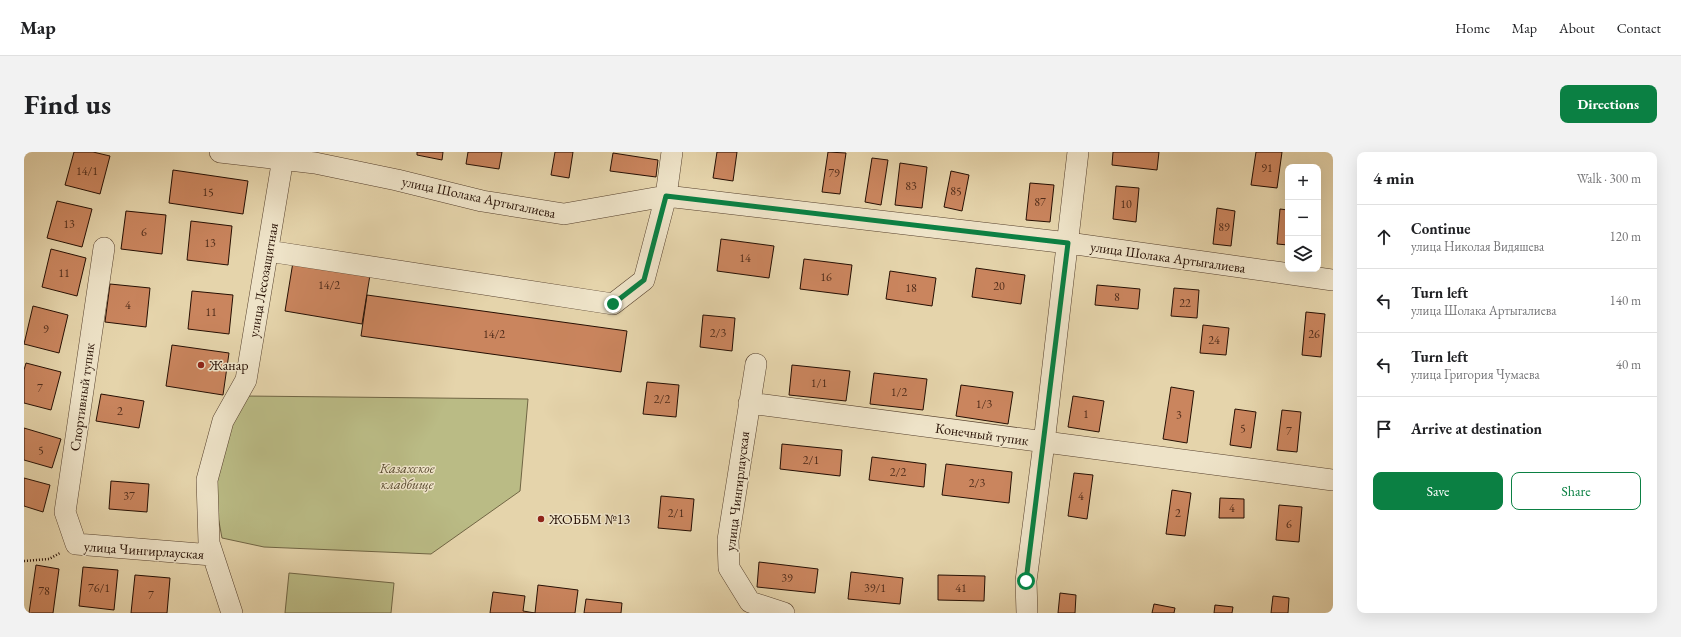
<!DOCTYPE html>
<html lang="en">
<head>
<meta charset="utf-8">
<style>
  body { margin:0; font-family:"EB Garamond",serif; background:#f2f2f2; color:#202124 }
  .controls { position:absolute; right:12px; top:12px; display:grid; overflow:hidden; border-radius:8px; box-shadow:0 4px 16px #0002 }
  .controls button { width:36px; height:36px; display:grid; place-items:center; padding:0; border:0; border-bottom:1px solid #e0e0e0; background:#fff; color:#202124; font:20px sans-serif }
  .stop { position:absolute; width:12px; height:12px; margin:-9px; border:3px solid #0b8043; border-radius:50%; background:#fff }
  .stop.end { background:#0b8043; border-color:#fff; box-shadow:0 1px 4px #0008 }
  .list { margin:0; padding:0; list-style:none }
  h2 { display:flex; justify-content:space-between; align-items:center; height:52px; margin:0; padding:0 16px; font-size:17px }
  h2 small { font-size:13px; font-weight:400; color:#757577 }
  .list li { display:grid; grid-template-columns:26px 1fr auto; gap:12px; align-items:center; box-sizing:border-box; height:64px; padding:0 16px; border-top:1px solid #e0e0e0 }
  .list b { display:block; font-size:15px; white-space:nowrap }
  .list p { margin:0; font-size:13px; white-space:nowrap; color:#757577 }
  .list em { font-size:13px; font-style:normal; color:#757577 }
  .actions { display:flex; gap:8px; padding:12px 16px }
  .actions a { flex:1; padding:9px 0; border:1px solid #0b8043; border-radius:8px; text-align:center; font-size:14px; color:#0b8043 }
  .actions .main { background:#0b8043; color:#fff }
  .icon { flex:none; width:22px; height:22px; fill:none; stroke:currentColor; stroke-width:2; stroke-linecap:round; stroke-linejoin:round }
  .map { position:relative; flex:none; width:1309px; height:461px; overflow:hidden; border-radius:8px }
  header { display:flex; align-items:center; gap:24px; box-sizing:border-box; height:56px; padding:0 20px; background:#fff; border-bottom:1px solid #e0e0e0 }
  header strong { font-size:19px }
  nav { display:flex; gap:22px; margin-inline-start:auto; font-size:14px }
  .intro { display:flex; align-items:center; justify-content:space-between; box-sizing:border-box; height:96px; padding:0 24px }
  h1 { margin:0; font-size:28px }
  .button { padding:10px 18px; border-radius:8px; background:#0b8043; color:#fff; font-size:14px; font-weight:700 }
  main { display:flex; gap:24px; padding:0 24px }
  aside { flex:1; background:#fff; border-radius:8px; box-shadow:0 4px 16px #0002 }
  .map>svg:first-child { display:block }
  .green { fill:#babb85; stroke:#706544 }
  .building { fill:#ca855e; stroke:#260f03 }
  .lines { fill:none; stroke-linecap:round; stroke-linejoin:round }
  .minor-casing { stroke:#56402d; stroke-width:22 }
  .path { stroke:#260f03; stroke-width:2.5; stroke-dasharray:1 2; stroke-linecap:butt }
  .minor { stroke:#eee3c8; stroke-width:21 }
  .route { stroke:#0b8043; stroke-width:5 }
  .poi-dot { fill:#8f2418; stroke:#eee3c8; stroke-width:1.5 }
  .labels { text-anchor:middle; stroke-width:3; stroke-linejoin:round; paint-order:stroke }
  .number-label { font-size:12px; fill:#4f2c1a }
  .street-label { font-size:14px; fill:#260f03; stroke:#eee3c8 }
  .poi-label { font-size:14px; fill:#260f03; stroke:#eee3c8; text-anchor:start }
  .park-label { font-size:14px; font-style:italic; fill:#5a4b30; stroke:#eee3c8 }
</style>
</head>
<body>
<header>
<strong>Map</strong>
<nav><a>Home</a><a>Map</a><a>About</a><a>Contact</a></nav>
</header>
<div class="intro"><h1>Find us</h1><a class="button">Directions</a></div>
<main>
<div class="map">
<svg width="1309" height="461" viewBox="0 0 1309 461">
  <rect width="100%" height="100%" fill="#e5d4ab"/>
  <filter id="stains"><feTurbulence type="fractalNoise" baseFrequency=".005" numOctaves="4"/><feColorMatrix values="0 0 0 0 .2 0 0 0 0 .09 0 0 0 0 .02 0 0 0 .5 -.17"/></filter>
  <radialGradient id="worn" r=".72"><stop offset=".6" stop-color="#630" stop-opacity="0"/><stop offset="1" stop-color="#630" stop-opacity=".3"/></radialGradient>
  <path class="green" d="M221,244L504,247L496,339L407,402L240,395L198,386L190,343L204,279Z
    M265,421L370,431L367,461H261Z"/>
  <path class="building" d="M50,0H69L86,4L76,42L41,33Z
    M393,0H419L418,8L393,3Z
    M444,0H478L475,17L442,12Z
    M531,0H549L545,26L527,23Z
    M693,0H713L709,29L689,26Z
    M804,0L822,1L816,42L798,40Z
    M1089,0H1135L1133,18L1088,13Z
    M1232,0H1258L1253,36L1227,33Z
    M589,1L634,8L632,25L586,19Z
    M848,6L864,8L857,53L841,50Z
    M876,11L903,15L898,56L871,53Z
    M149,18L224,29L219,62L145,51Z
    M927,19L945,23L938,59L920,55Z
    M1006,31L1030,33L1026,70L1002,68Z
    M1092,34L1115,36L1112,70L1089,67Z
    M33,49L68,57L58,95L23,86Z
    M1193,56L1211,59L1207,94L1189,92Z
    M1256,57L1264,58V93L1253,92Z
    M102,59L142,63L138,102L97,97Z
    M167,69L208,74L204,113L163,108Z
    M697,87L750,94L745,126L693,119Z
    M27,97L62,106L53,144L18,135Z
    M780,107L828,113L824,143L776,137Z
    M269,110L346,123L338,172L261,159Z
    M952,116L1001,123L997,152L948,145Z
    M866,119L912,126L908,154L862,147Z
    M86,132L126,136L122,175L81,170Z
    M1073,133L1116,137L1114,157L1071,153Z
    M1150,136L1175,138L1173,166L1147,164Z
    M168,139L209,143L205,182L164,177Z
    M343,143L603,179L597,220L337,184Z
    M9,154L44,163L35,201L0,192Z
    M1282,160L1301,162L1297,205L1278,203Z
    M679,163L711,166L708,199L676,195Z
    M1179,173L1205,176L1202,203L1176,201Z
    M148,193L205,201L199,243L142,234Z
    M2,211L37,220L27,258L0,251V218Z
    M768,213L826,219L822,249L765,243Z
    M850,221L903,227L899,258L846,252Z
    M623,230L655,233L652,265L619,262Z
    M937,233L989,240L984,272L932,264Z
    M1147,235L1170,239L1163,291L1139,287Z
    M77,242L120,249L115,276L72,269Z
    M1049,244L1080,249L1075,280L1044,275Z
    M1211,257L1232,260L1227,296L1206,293Z
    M1258,258L1277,260L1273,300L1253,298Z
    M0,276L37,287L28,316L0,308Z
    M758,292L818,298L816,324L756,317Z
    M848,305L902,312L900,335L845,328Z
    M922,312L988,320L985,351L918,343Z
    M1050,321L1069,323L1063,367L1044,364Z
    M0,326L26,333L19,360L0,354Z
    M87,329L125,332L123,360L85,357Z
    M1148,338L1167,341L1161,384L1142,382Z
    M637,344L670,347L667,379L634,376Z
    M1196,346L1220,347V366H1195Z
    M1255,353L1278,355L1275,390L1252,388Z
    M735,410L794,417L791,441L733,435Z
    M12,413L35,417L29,461H5Z
    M59,415L94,418L90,458L55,454Z
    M827,420L879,426L876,452L824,447Z
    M111,423L146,426L143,461H107Z
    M914,423L961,424L960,449L914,448Z
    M514,433L554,438L551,461H466L469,440L501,444L499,459L511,461Z
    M1036,441L1052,443L1051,461H1034Z
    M1249,444L1265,446L1264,461H1247Z
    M562,447L598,451L597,461H560Z
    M1130,452L1151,456L1150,461H1128Z
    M1191,453L1209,455L1208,461H1190Z"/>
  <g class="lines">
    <g class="minor-casing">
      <path id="minor" d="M196,0L291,11L373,28L458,49L540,62L642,44L1044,91L1309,128
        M80,96L41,360L52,392L188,403
        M244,99L589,152L620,128L642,44L648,0
        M732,212L704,388L705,416L726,450L760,461
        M725,251L1309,328
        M208,461L185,391L183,328L199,269L222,228L260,0
        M1003,461L1002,429L1020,291L1054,0"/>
    </g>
    <path class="path" d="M0,409L25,407L36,401"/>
    <use href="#minor" class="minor"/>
  </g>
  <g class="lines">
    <path class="route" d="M589,152L620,128L642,44L1044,91L1002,429"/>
  </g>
  <g class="poi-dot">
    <circle cx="177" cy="213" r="4"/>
    <circle cx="517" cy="367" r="4"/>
  </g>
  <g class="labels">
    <g class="number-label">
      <text x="1243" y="20">91</text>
      <text x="63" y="23">14/1</text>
      <text x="810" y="25">79</text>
      <text x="887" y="38">83</text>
      <text x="932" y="43">85</text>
      <text x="184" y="44">15</text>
      <text x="1016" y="54">87</text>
      <text x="1102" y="56">10</text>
      <text x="45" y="76">13</text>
      <text x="1200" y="79">89</text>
      <text x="120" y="84">6</text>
      <text x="186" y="95">13</text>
      <text x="721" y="110">14</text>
      <text x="40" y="125">11</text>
      <text x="802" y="129">16</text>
      <text x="305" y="137">14/2</text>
      <text x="975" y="138">20</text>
      <text x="887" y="140">18</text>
      <text x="1093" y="149">8</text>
      <text x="1161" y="155">22</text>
      <text x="104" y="157">4</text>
      <text x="187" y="164">11</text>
      <text x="22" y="181">9</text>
      <text x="694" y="185">2/3</text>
      <text x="470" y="186">14/2</text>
      <text x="1290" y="186">26</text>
      <text x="1190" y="192">24</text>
      <text x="795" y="235">1/1</text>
      <text x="16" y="240">7</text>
      <text x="875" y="244">1/2</text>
      <text x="638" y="251">2/2</text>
      <text x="960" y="256">1/3</text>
      <text x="96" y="263">2</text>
      <text x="1062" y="266">1</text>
      <text x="1155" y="267">3</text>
      <text x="1219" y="280">5</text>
      <text x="1265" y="283">7</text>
      <text x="17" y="302">5</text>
      <text x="787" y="312">2/1</text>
      <text x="874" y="324">2/2</text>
      <text x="953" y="335">2/3</text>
      <text x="105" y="348">37</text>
      <text x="1057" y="348">4</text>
      <text x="1208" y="360">4</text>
      <text x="652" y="365">2/1</text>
      <text x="1154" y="365">2</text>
      <text x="1265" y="376">6</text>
      <text x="763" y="430">39</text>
      <text x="75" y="440">76/1</text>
      <text x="851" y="440">39/1</text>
      <text x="937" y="440">41</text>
      <text x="20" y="443">78</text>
      <text x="127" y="447">7</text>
    </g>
    <g class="street-label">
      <text transform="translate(455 45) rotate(12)" y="5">улица Шолака Артыгалиева</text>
      <text transform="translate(1144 105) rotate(8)" y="5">улица Шолака Артыгалиева</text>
      <text transform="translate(239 128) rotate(-80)" y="5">улица Лесозащитная</text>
      <text transform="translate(58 245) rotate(-82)" y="5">Спортивный тупик</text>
      <text transform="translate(958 282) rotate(8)" y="5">Конечный тупик</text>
      <text transform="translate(713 339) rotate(-83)" y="5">улица Чингирлауская</text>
      <text transform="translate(120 398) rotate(4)" y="5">улица Чингирлауская</text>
    </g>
    <g class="poi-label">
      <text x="185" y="218">Жанар</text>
      <text x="525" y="372">ЖОББМ №13</text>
    </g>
    <g class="park-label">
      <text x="383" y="321">Казахское<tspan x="383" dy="16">кладбище</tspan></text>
    </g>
  </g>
  <rect width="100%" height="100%" filter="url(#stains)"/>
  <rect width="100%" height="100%" fill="url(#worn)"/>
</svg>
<div class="controls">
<button>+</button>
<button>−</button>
<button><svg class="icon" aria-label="layers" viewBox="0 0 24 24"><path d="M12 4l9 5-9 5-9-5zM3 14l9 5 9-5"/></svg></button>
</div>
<div class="stop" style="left:1002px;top:429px"></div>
<div class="stop end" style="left:589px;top:152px"></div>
</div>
<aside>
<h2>4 min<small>Walk · 300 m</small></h2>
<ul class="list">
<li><svg class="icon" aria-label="ahead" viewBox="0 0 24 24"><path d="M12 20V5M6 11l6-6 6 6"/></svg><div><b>Continue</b><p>улица Николая Видяшева</p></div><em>120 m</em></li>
<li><svg class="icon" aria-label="left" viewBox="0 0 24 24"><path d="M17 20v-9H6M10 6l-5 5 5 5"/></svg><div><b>Turn left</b><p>улица Шолака Артыгалиева</p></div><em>140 m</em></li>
<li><svg class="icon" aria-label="left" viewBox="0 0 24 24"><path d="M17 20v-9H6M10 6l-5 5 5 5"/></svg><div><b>Turn left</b><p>улица Григория Чумаева</p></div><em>40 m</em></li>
<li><svg class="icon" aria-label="arrive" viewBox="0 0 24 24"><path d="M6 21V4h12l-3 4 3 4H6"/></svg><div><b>Arrive at destination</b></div></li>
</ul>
<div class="actions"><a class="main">Save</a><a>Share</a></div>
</aside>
</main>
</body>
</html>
